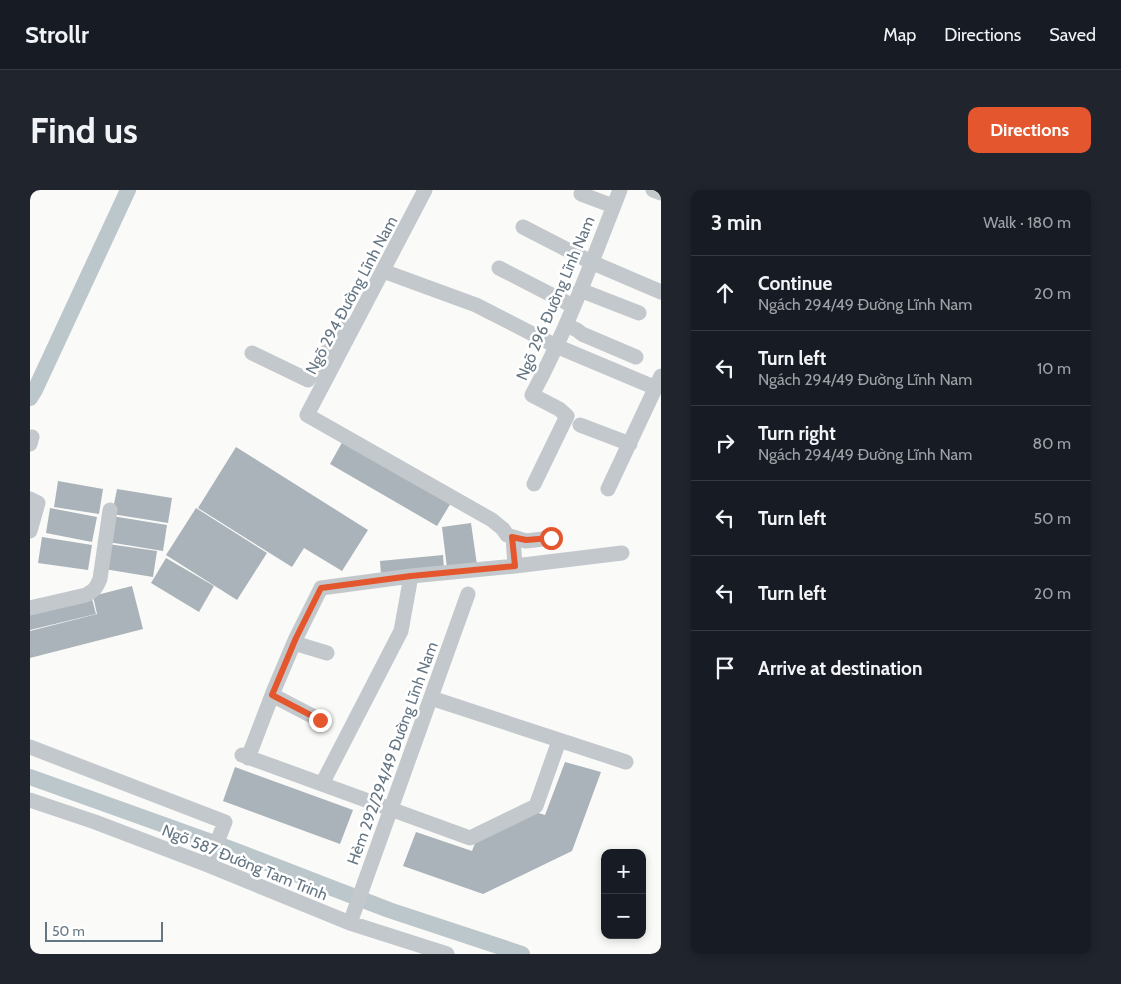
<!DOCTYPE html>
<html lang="en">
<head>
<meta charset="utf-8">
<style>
  body { margin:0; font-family:Cabin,sans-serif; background:#20242c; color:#f1f3f6 }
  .controls { position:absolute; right:15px; bottom:15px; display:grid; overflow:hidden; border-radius:10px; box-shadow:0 2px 8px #0003 }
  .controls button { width:45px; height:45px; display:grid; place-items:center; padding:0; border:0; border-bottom:1px solid #363941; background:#171b24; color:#f1f3f6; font:25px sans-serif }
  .scale { position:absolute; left:15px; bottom:12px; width:118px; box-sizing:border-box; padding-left:5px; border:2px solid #657683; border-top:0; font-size:14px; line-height:18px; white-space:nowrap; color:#657683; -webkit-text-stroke:4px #fff; paint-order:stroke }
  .stop { position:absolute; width:15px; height:15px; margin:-11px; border:4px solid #e4572e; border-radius:50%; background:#fff }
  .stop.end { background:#e4572e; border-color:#fff; box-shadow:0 1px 5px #0008 }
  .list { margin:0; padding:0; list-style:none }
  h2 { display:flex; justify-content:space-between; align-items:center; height:65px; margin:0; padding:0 20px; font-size:21px }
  h2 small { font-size:16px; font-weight:400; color:#9ea1a6 }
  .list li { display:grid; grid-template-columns:32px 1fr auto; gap:15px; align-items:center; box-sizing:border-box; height:75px; padding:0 20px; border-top:1px solid #363941 }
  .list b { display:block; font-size:19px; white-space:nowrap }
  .list p { margin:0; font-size:16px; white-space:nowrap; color:#9ea1a6 }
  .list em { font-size:16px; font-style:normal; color:#9ea1a6 }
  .icon { flex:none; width:28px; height:28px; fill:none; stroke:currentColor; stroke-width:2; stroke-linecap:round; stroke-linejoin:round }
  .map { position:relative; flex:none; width:631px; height:764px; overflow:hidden; border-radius:10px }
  header { display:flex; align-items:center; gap:30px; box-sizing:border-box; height:70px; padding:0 25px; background:#171b24; border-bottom:1px solid #363941 }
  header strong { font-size:24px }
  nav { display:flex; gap:28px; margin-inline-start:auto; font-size:18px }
  .intro { display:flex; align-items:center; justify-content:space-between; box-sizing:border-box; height:120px; padding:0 30px }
  h1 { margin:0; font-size:35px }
  .button { padding:12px 22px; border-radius:10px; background:#e4572e; color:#fff; font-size:18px; font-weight:700 }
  main { display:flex; gap:30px; padding:0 30px }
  aside { flex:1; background:#171b24; border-radius:10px; box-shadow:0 2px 8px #0003 }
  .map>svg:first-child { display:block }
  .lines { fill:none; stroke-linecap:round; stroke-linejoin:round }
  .canal { stroke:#bbc7cb; stroke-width:16 }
  .building { fill:#aab3b9 }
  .minor { stroke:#c3c8cc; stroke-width:15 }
  .route { stroke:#e4572e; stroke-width:6 }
  .labels { text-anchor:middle; stroke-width:5; stroke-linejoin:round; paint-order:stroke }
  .street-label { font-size:16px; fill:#657683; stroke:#fff }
</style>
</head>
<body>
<header>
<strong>Strollr</strong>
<nav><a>Map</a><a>Directions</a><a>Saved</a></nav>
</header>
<div class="intro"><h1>Find us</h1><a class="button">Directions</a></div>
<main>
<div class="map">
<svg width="631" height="764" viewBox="0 0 631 764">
  <rect width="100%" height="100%" fill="#fafaf8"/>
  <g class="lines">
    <path class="canal" d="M0,208L5,200L98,0
      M0,587L201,659L359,720L492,764"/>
  </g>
  <path class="building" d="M314,249L422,311L407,336L300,274Z
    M206,257L338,340L312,381L274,358L262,377L168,318Z
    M28,291L73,299L69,324L24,317Z
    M87,299L142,308L138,333L82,324Z
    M20,318L67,327L62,352L16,343Z
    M166,318L237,363L207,410L136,365Z
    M82,326L137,335L133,361L78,352Z
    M441,333L447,375L417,378L412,337Z
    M12,347L62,355L58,380L8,373Z
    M78,354L127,361L123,387L74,379Z
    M413,365L414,379L351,385L350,371Z
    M136,368L184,396L169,422L121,393Z
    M102,396L113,439L0,468V441L67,424L63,406Z
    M61,405L66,424L0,440V421Z
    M535,572L571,582L542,661L453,704L373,676L386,642L442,661L447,648L502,621L515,625Z
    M205,577L323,620L310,654L193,611Z"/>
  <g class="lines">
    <path class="minor" d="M395,0L277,225L462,330L473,339L477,345L483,347L496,351L521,348
      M623,0L631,3
      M551,4L583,16
      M493,37L561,72L631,102
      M469,78L543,116
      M353,81L446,115L526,156L626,198
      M550,100L609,123
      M536,135L547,140L552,144L606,167
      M222,163L278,190L303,152L317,136
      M550,235L600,254
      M0,254L2,247
      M504,294L537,226L529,219L502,205C537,140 563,69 590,0
      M578,299L631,186
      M0,309L8,313L0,341
      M483,347L485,376
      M0,418L56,405C65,400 66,398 70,389L80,320
      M264,453L297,463
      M242,505L290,530
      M401,508L596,572
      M0,557L195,632L178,675
      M212,565L440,648L506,616L529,551
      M218,568L244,500L266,448L291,398L381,386L485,376L592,363
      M292,594L371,441L381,386
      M0,610L65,632L178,675L320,733L417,764
      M320,733L438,404"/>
  </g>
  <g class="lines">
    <path class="route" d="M290,530L242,505L266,448L291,398L381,386L485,376L482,347L496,350L521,348"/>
  </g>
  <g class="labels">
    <g class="street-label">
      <text transform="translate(321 105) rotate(-62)" y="6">Ngõ 294 Đường Lĩnh Nam</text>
      <text transform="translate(525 108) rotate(-67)" y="6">Ngõ 296 Đường Lĩnh Nam</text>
      <text transform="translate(362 563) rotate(-70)" y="6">Hẻm 292/294/49 Đường Lĩnh Nam</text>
      <text transform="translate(215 672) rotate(22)" y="6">Ngõ 587 Đường Tam Trinh</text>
    </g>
  </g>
</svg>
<div class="controls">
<button>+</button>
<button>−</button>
</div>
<div class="scale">50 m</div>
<div class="stop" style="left:521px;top:348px"></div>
<div class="stop end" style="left:290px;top:530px"></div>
</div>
<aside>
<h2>3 min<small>Walk · 180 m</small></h2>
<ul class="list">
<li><svg class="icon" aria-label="ahead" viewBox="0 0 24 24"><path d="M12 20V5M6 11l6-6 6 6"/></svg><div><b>Continue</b><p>Ngách 294/49 Đường Lĩnh Nam</p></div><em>20 m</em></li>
<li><svg class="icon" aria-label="left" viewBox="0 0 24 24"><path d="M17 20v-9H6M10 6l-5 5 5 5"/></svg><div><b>Turn left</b><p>Ngách 294/49 Đường Lĩnh Nam</p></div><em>10 m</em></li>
<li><svg class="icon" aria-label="right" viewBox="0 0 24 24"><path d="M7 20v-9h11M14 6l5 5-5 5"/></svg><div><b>Turn right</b><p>Ngách 294/49 Đường Lĩnh Nam</p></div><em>80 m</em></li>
<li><svg class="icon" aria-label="left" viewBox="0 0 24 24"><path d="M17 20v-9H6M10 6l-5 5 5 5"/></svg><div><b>Turn left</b></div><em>50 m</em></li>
<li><svg class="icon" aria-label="left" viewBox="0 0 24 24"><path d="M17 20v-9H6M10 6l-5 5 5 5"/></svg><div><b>Turn left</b></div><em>20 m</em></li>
<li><svg class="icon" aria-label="arrive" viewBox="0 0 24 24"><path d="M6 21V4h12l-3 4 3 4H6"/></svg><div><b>Arrive at destination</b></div></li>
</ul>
</aside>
</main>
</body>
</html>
